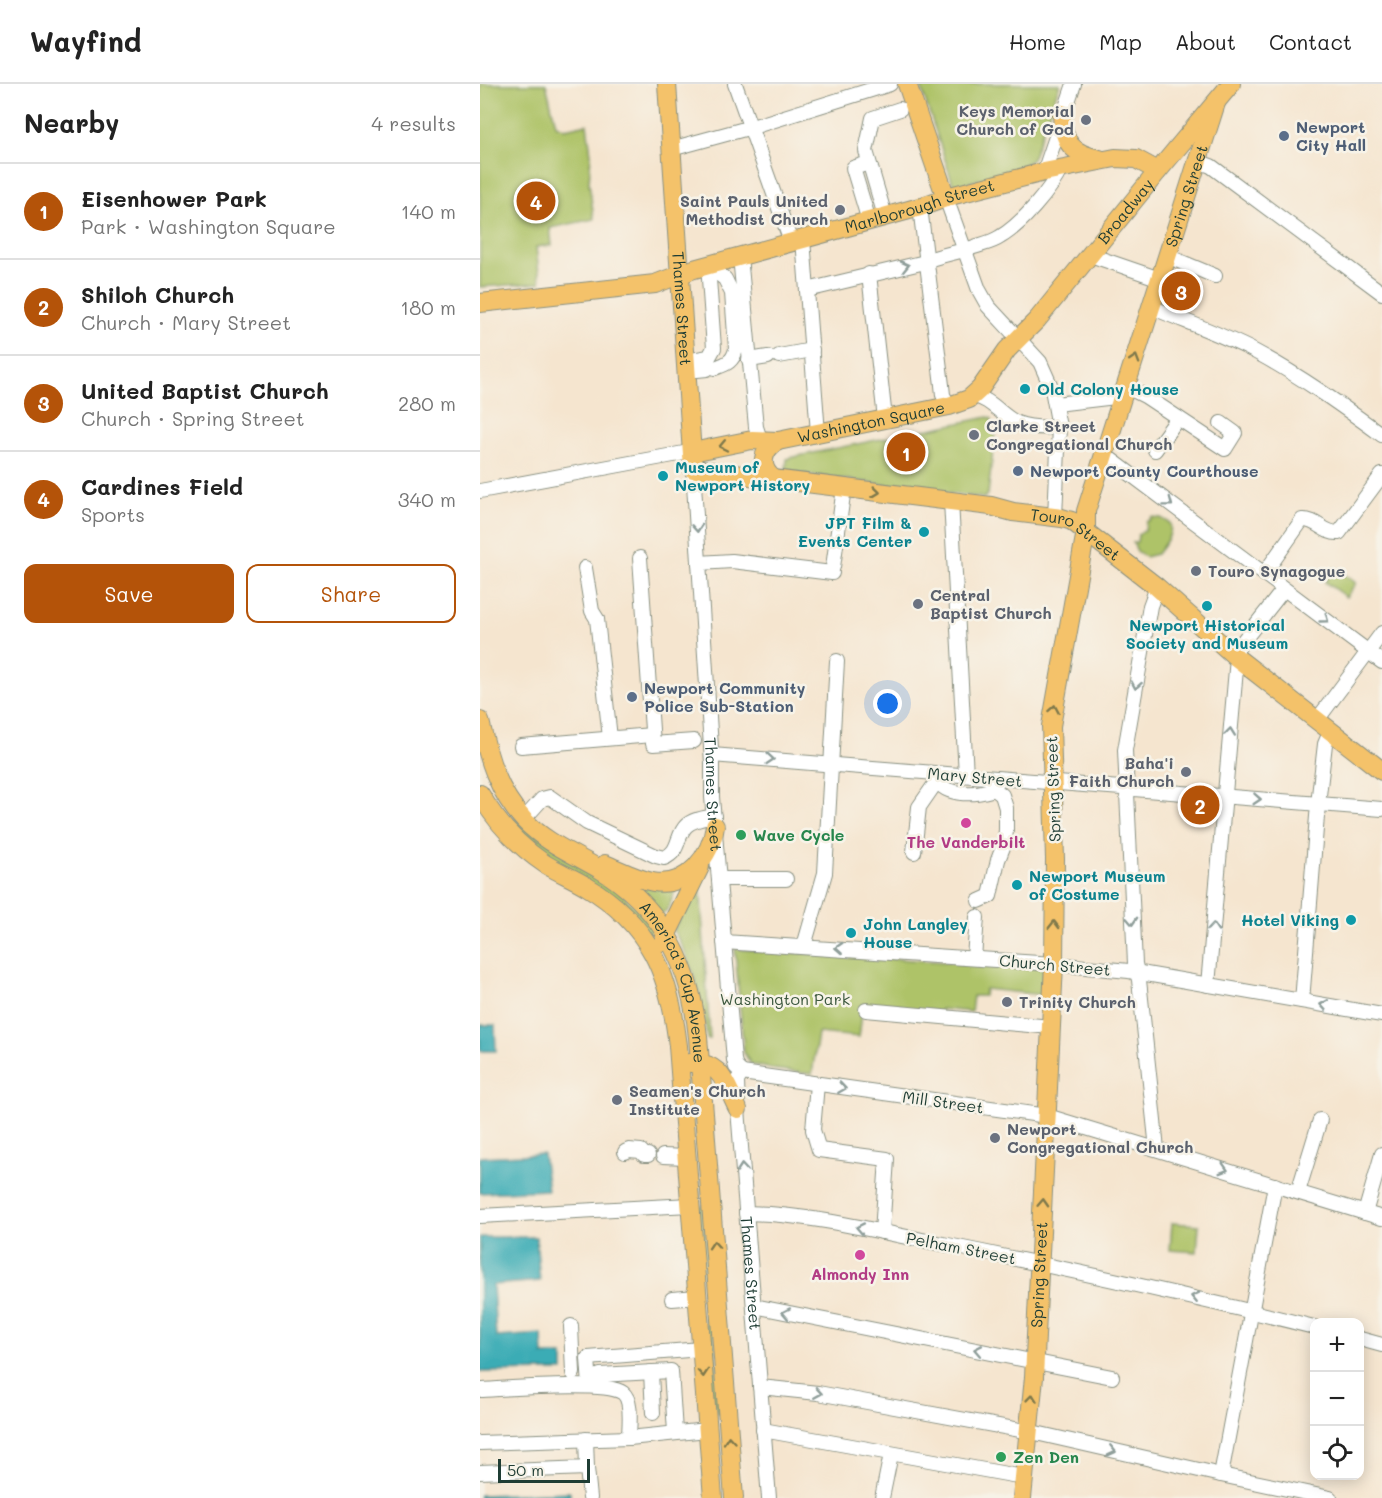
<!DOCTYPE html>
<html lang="en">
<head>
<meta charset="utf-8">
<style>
  body { margin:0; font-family:Mali,sans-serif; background:#f6f6f6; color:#222 }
  .controls { position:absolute; right:18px; bottom:18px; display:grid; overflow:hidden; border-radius:12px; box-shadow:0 3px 15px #0003 }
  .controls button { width:54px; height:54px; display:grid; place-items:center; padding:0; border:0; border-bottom:2px solid #e0e0e0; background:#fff; color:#222; font:30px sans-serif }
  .scale { position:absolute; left:18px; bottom:15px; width:92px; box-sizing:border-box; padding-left:6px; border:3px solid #1f3d34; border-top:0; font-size:16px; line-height:21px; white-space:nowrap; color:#1f3d34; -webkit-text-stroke:4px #f7f3e8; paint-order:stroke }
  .you { position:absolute; left:408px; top:620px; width:21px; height:21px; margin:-15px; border:4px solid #fff; border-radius:50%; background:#1a73e8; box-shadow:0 0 0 9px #1a73e833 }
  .badge { display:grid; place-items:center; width:39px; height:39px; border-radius:50%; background:#b45309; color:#fff; font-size:20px; font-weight:700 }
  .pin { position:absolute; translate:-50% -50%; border:3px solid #fff; box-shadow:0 2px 6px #0006 }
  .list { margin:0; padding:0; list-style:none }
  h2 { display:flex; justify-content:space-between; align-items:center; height:78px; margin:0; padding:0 24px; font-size:26px }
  h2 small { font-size:20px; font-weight:400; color:#767676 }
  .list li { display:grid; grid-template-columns:39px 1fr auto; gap:18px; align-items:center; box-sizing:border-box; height:96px; padding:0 24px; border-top:2px solid #e0e0e0 }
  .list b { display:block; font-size:22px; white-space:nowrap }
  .list p { margin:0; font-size:20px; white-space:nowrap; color:#767676 }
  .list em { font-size:20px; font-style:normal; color:#767676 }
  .actions { display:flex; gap:12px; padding:18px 24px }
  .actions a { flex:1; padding:14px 0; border:2px solid #b45309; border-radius:12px; text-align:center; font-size:21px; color:#b45309 }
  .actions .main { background:#b45309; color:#fff }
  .icon { flex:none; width:33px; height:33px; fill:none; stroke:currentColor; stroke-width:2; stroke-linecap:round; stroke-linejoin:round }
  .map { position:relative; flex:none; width:902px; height:1414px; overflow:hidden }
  header { display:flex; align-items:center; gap:36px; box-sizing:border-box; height:84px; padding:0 30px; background:#fff; border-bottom:2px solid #e0e0e0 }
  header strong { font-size:28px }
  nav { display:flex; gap:33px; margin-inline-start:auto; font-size:21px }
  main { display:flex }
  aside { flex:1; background:#fff }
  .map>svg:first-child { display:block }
  .green { fill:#aec367; stroke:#66804e; stroke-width:1.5 }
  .water { fill:#3bacb5; stroke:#2d7474; stroke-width:1.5 }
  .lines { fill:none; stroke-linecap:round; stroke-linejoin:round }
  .minor-casing { stroke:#8a9182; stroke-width:16 }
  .major-casing { stroke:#8a9182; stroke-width:20 }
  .minor { stroke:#fff; stroke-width:14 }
  .major { stroke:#f4c26a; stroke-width:18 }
  .oneway { stroke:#8f9e9a }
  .oneway2 { stroke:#7f794c }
  .worship-dot { fill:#6b7280; stroke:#f7f3e8; stroke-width:2 }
  .service-dot { fill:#5c6f8a; stroke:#f7f3e8; stroke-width:2 }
  .culture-dot { fill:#0f9aa8; stroke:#f7f3e8; stroke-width:2 }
  .hotel-dot { fill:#d1479c; stroke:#f7f3e8; stroke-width:2 }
  .leisure-dot { fill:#2e9e5b; stroke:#f7f3e8; stroke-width:2 }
  .labels { text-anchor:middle; stroke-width:5; stroke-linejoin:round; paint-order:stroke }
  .worship-label { font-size:16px; font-weight:bold; fill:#5b616d; stroke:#f7f3e8; text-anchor:start }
  .service-label { font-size:16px; font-weight:bold; fill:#4e5e75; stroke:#f7f3e8; text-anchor:start }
  .street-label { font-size:16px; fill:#1f3d34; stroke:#f7f3e8 }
  .culture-label { font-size:16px; font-weight:bold; fill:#0d838f; stroke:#f7f3e8; text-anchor:start }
  .leisure-label { font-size:16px; font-weight:bold; fill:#27864d; stroke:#f7f3e8; text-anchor:start }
  .hotel-label { font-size:16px; font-weight:bold; fill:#b23c85; stroke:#f7f3e8 }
  .park-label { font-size:16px; fill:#3c583e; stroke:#f7f3e8 }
</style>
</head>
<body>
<header>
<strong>Wayfind</strong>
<nav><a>Home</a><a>Map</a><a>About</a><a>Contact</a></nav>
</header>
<main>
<aside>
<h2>Nearby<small>4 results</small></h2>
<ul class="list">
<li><span class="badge">1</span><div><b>Eisenhower Park</b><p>Park · Washington Square</p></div><em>140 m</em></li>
<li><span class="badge">2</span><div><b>Shiloh Church</b><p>Church · Mary Street</p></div><em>180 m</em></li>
<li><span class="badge">3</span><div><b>United Baptist Church</b><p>Church · Spring Street</p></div><em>280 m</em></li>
<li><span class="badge">4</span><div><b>Cardines Field</b><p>Sports</p></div><em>340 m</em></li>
</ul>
<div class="actions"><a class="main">Save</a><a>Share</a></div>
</aside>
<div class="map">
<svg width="902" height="1414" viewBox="0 0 902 1414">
  <rect width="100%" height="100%" fill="#f7f3e8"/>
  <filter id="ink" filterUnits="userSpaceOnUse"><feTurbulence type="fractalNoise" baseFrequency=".0167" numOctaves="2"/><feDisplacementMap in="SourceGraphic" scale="12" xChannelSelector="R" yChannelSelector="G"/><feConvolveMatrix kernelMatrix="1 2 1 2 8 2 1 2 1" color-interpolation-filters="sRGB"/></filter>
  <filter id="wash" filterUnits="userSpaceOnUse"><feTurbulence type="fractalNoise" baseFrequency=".008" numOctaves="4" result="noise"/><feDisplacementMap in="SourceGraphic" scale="24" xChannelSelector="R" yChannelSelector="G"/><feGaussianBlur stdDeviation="1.35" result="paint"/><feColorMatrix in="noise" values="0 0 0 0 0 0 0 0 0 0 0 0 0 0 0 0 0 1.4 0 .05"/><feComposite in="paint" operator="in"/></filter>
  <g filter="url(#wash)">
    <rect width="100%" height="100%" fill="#f5e5cf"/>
    <path class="green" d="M0,0H66L76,41L85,45L107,40L111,70L109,99L114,135L70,144L72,161L56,163L60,199L0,203Z
      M440,0H580L552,75L543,82L474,103Z
      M508,333L512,335L511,344L515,350L508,410L504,414L309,388L306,385L307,375L309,374Z
      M671,433L681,434L690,439C693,452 684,460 677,470L665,473L657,467L653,459L657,458L658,451L665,446L666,438L670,436Z
      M855,484L876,499L866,513L845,498Z
      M34,734L139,807L174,844L170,850L61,769L29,740Z
      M149,794L195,807L188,825L182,830Z
      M220,800L230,955H227C223,916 214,880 193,846Z
      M255,865L564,884L563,911L505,905L504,912H493L491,928L461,925V929L383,922L379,953L338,949L332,990L292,985L271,980L264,969Z
      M224,1122L240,1329H237L230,1301L217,1123Z
      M692,1139L719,1141L717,1168L690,1166Z"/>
    <path class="water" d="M0,941H15L16,967H0Z
      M63,1070L68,1106L0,1109V1073Z
      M0,1153H56L60,1197L13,1201L16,1253L62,1250L63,1271H83V1287L0,1288Z
      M90,1408V1414H0V1411Z"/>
  </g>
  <g filter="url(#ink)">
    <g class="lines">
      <g class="minor-casing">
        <g id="minor">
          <path d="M255,0L311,158"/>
          <path d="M191,65L272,43L410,0"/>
          <path d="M717,77L731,82L902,209"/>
          <path d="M389,79L373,84L389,137"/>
          <path d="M564,88L594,0"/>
          <path d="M466,114L499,206L508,222L560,278L572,305L579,343L575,433"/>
          <path d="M440,123L462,301L463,311L469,322"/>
          <path d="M405,132L386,67L393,34L420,25"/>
          <path d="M323,155L338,349"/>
          <path d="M610,171L680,195"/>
          <path d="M260,172L276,343L279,352L284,356"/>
          <path d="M687,172L735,192"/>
          <path d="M389,190L405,335"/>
          <path d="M327,206L441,179C458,171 477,169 494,163C503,160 513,158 520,153C541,141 571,106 581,84"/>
          <path d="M671,223C706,238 741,250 774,267C819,291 861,321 902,351"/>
          <path d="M299,272L332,266"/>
          <path d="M269,276L288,273"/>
          <path d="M206,277L229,273L234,264L228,181L245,195L252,209L256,265C253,278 246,280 235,284"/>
          <path d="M207,287L227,285"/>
          <path d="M645,306L655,307L665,312L745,365L755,349L741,339"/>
          <path d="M493,312C512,315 520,331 537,339C550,344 565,344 579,343"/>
          <path d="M576,320L644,312"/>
          <path d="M675,366L698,334"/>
          <path d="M625,371L902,578"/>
          <path id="s1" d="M213,385L232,679V713L254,976L256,983L262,989"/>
          <path d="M0,407L204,369"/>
          <path d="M471,417L486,691"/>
          <path d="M160,474L173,660L214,657"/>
          <path d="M219,479L252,477L352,489"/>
          <path d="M353,483L364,404"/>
          <path d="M105,484L112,527L117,535L130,654"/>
          <path d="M784,490L822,436C837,435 844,450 859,449L902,391"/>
          <path d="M753,570L804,505"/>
          <path d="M837,636L902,549"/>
          <path d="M41,662L172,651"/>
          <path d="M232,671L902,725"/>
          <path d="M456,690C458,713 494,711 511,706L517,698"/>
          <path d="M44,735L62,715L70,713L107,739L176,772L184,774C200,768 196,752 206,742C213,735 225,734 234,732"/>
          <path d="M434,768L439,723L457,697"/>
          <path d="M239,795H306"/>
          <path d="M499,817L510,812L518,776L525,758L526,745V724L522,711L513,704"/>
          <path d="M244,858L574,880L649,887L902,931"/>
          <path d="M324,862L345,789L357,577"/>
          <path d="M494,874L497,833"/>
          <path d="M728,901L757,574"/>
          <path d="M822,917L838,720L845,660L851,646"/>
          <path d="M386,926L571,943"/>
          <path d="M262,989L567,1032L902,1134"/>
          <path id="s2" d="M262,989L257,997L258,1025L289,1414"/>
          <path d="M337,1000L333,1046L339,1066L407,1075L402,1148"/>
          <path d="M677,1065L659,896L655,880L645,666L670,522L677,503"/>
          <path d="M145,1068L149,1066L161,1067L164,1071H168"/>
          <path d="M183,1072L206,1073"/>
          <path d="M818,1108L840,1036"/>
          <path d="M266,1129C332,1130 398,1148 463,1160C587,1185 711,1212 834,1243"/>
          <path d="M885,1129L902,1070"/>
          <path d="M0,1132L210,1121"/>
          <path d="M192,1215L217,1213"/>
          <path d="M274,1222L632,1293"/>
          <path d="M91,1242L93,1289"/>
          <path d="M880,1255L902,1261"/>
          <path d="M171,1288L173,1329"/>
          <path d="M120,1291L191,1287L195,1348"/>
          <path d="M110,1302L108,1274L221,1265"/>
          <path d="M280,1303L338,1309L556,1349L741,1391L850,1414"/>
          <path d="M0,1306C25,1305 126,1296 143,1309C153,1317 149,1342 149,1354"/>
          <path d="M283,1346L543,1393"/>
          <path d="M0,1359L149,1354L227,1346"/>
          <path d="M107,1384L110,1414"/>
          <path d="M0,1388L107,1384L106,1355"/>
          <path d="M741,1391L795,1101"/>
          <path d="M402,1414L411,1370"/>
        </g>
      </g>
      <g class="major-casing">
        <g id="major">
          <path id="s3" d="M187,0L213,385L511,422L533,428L582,434L592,437L677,503L757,574L902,687"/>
          <path d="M427,0L466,114"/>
          <path d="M582,30C583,59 592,70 620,75"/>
          <path id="s4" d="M0,219L175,200L214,185L440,123L474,111L564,88L635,74L656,75L678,87"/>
          <path id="s5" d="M212,368L272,356L298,357L469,322L489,315L500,305L527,266L557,236L678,87L751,0"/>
          <path d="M294,395C278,384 282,365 298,357"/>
          <path id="s6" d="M0,637C8,674 18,708 44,736C66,759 94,770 121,786C183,823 211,883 218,953L254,1414"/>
          <path d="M0,710C16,738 38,762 65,780C78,788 93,794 106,802C170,840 190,891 198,962L233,1414"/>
          <path d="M125,780C140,786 156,795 173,798C207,804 231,772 235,742"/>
          <path d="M183,858L220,783"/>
          <path d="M210,979C242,977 245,1000 258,1025"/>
          <path id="s7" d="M542,1414L554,1293L574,880L575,775L571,642L606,447V427L736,19"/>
        </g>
      </g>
      <use href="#minor" class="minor"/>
      <use href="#major" class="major"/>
    </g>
    <defs><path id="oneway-chevron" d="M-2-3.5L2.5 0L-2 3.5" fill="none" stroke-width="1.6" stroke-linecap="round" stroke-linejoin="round" transform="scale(1.5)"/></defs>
    <g class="oneway">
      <use href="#oneway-chevron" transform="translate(425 182) rotate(-13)"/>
      <use href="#oneway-chevron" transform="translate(689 419) rotate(37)"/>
      <use href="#oneway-chevron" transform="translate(217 444) rotate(86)"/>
      <use href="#oneway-chevron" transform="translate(845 535) rotate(36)"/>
      <use href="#oneway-chevron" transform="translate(656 601) rotate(100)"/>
      <use href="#oneway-chevron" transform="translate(750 648) rotate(-84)"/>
      <use href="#oneway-chevron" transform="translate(290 675) rotate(5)"/>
      <use href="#oneway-chevron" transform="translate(777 715) rotate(4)"/>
      <use href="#oneway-chevron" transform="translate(652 837) rotate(87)"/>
      <use href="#oneway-chevron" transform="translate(733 843) rotate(-85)"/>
      <use href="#oneway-chevron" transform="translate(359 864) rotate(-176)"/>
      <use href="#oneway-chevron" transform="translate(844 921) rotate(-170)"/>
      <use href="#oneway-chevron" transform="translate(362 1004) rotate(8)"/>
      <use href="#oneway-chevron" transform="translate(262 1084) rotate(-95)"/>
      <use href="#oneway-chevron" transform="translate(744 1085) rotate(17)"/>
      <use href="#oneway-chevron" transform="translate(380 1144) rotate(-169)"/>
      <use href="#oneway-chevron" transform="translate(715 1213) rotate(-167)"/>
      <use href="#oneway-chevron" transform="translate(306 1229) rotate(-169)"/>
      <use href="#oneway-chevron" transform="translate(498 1266) rotate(-169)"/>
      <use href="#oneway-chevron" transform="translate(338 1309) rotate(9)"/>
      <use href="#oneway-chevron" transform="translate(632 1367) rotate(13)"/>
    </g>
    <g class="oneway2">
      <use href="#oneway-chevron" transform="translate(655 275) rotate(-73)"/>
      <use href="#oneway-chevron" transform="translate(243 362) rotate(168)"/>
      <use href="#oneway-chevron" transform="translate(396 408) rotate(7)"/>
      <use href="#oneway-chevron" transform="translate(574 625) rotate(-80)"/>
      <use href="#oneway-chevron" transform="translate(574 841) rotate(-89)"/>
      <use href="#oneway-chevron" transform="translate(563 1119) rotate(-87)"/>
      <use href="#oneway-chevron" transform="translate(234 1161) rotate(-94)"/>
      <use href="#oneway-chevron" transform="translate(223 1289) rotate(86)"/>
      <use href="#oneway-chevron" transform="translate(552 1314) rotate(-84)"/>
      <use href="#oneway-chevron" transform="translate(249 1356) rotate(-95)"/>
    </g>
  </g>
  <g class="worship-dot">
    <circle cx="606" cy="36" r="6"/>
    <circle cx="360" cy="126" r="6"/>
    <circle cx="494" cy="351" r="6"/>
    <circle cx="716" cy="487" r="6"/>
    <circle cx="438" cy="520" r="6"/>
    <circle cx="706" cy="688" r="6"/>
    <circle cx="527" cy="918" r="6"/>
    <circle cx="137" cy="1016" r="6"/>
    <circle cx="515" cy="1054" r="6"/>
  </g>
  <g class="service-dot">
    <circle cx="804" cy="52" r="6"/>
    <circle cx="538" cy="387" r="6"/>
    <circle cx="152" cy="613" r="6"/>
  </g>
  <g class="culture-dot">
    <circle cx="545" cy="305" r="6"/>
    <circle cx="183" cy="392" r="6"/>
    <circle cx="444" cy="448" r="6"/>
    <circle cx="727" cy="522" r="6"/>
    <circle cx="537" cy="801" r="6"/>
    <circle cx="871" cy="836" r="6"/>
    <circle cx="371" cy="849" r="6"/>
  </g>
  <g class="hotel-dot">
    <circle cx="486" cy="739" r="6"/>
    <circle cx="380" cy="1171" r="6"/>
  </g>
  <g class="leisure-dot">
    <circle cx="261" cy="751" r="6"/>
    <circle cx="521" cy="1373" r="6"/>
  </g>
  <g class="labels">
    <g class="worship-label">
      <text x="594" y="33" text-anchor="end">Keys Memorial<tspan x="594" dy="18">Church of God</tspan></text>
      <text x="348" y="123" text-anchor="end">Saint Pauls United<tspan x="348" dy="18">Methodist Church</tspan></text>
      <text x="506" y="348">Clarke Street<tspan x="506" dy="18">Congregational Church</tspan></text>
      <text x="728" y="493">Touro Synagogue</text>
      <text x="450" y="517">Central<tspan x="450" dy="18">Baptist Church</tspan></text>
      <text x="694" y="685" text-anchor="end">Baha'i<tspan x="694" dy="18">Faith Church</tspan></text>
      <text x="539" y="924">Trinity Church</text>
      <text x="149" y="1013">Seamen's Church<tspan x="149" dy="18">Institute</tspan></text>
      <text x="527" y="1051">Newport<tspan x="527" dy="18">Congregational Church</tspan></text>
    </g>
    <g class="service-label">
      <text x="816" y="49">Newport<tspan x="816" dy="18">City Hall</tspan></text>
      <text x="550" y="393">Newport County Courthouse</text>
      <text x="164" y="610">Newport Community<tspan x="164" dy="18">Police Sub-Station</tspan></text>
    </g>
    <g class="street-label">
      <text dy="6" stroke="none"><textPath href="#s7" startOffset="1322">Spring Street</textPath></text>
      <text dy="6" stroke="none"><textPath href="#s4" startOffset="452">Marlborough Street</textPath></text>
      <text dy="6" stroke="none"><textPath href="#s5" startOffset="528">Broadway</textPath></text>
      <text dy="6" stroke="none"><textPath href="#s3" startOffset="225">Thames Street</textPath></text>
      <text dy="6" stroke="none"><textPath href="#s5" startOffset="182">Washington Square</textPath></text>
      <text dy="6" stroke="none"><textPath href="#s3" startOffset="777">Touro Street</textPath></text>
      <text transform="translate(495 693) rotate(5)" y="6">Mary Street</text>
      <text transform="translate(573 705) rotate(-92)" y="6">Spring Street</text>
      <text dy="6" stroke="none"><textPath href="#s1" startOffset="326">Thames Street</textPath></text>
      <text transform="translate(575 881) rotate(5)" y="6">Church Street</text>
      <text dy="6" stroke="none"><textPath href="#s6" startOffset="342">America's Cup Avenue</textPath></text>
      <text transform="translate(463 1018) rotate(8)" y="6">Mill Street</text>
      <text transform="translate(481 1164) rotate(11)" y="6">Pelham Street</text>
      <text dy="6" stroke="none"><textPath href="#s2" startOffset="202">Thames Street</textPath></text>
      <text dy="6" stroke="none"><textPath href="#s7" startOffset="224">Spring Street</textPath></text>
    </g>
    <g class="culture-label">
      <text x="557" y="311">Old Colony House</text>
      <text x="195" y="389">Museum of<tspan x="195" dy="18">Newport History</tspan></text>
      <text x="432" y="445" text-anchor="end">JPT Film &amp;<tspan x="432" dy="18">Events Center</tspan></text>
      <text x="727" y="547" text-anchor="middle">Newport Historical<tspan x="727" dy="18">Society and Museum</tspan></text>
      <text x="549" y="798">Newport Museum<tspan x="549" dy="18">of Costume</tspan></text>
      <text x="859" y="842" text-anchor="end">Hotel Viking</text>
      <text x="383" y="846">John Langley<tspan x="383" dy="18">House</tspan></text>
    </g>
    <g class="leisure-label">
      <text x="273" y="757">Wave Cycle</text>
      <text x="533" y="1379">Zen Den</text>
    </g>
    <g class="hotel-label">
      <text x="486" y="764">The Vanderbilt</text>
      <text x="380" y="1196">Almondy Inn</text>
    </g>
    <g class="park-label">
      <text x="305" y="921">Washington Park</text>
    </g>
  </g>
</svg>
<div class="controls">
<button>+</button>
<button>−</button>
<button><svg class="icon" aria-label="locate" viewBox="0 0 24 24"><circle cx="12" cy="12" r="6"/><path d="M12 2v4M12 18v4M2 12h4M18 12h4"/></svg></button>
</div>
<div class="scale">50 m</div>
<div class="you"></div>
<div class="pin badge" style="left:426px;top:368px">1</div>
<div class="pin badge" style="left:720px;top:721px">2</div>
<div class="pin badge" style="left:701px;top:207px">3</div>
<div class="pin badge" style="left:56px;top:117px">4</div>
</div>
</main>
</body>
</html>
